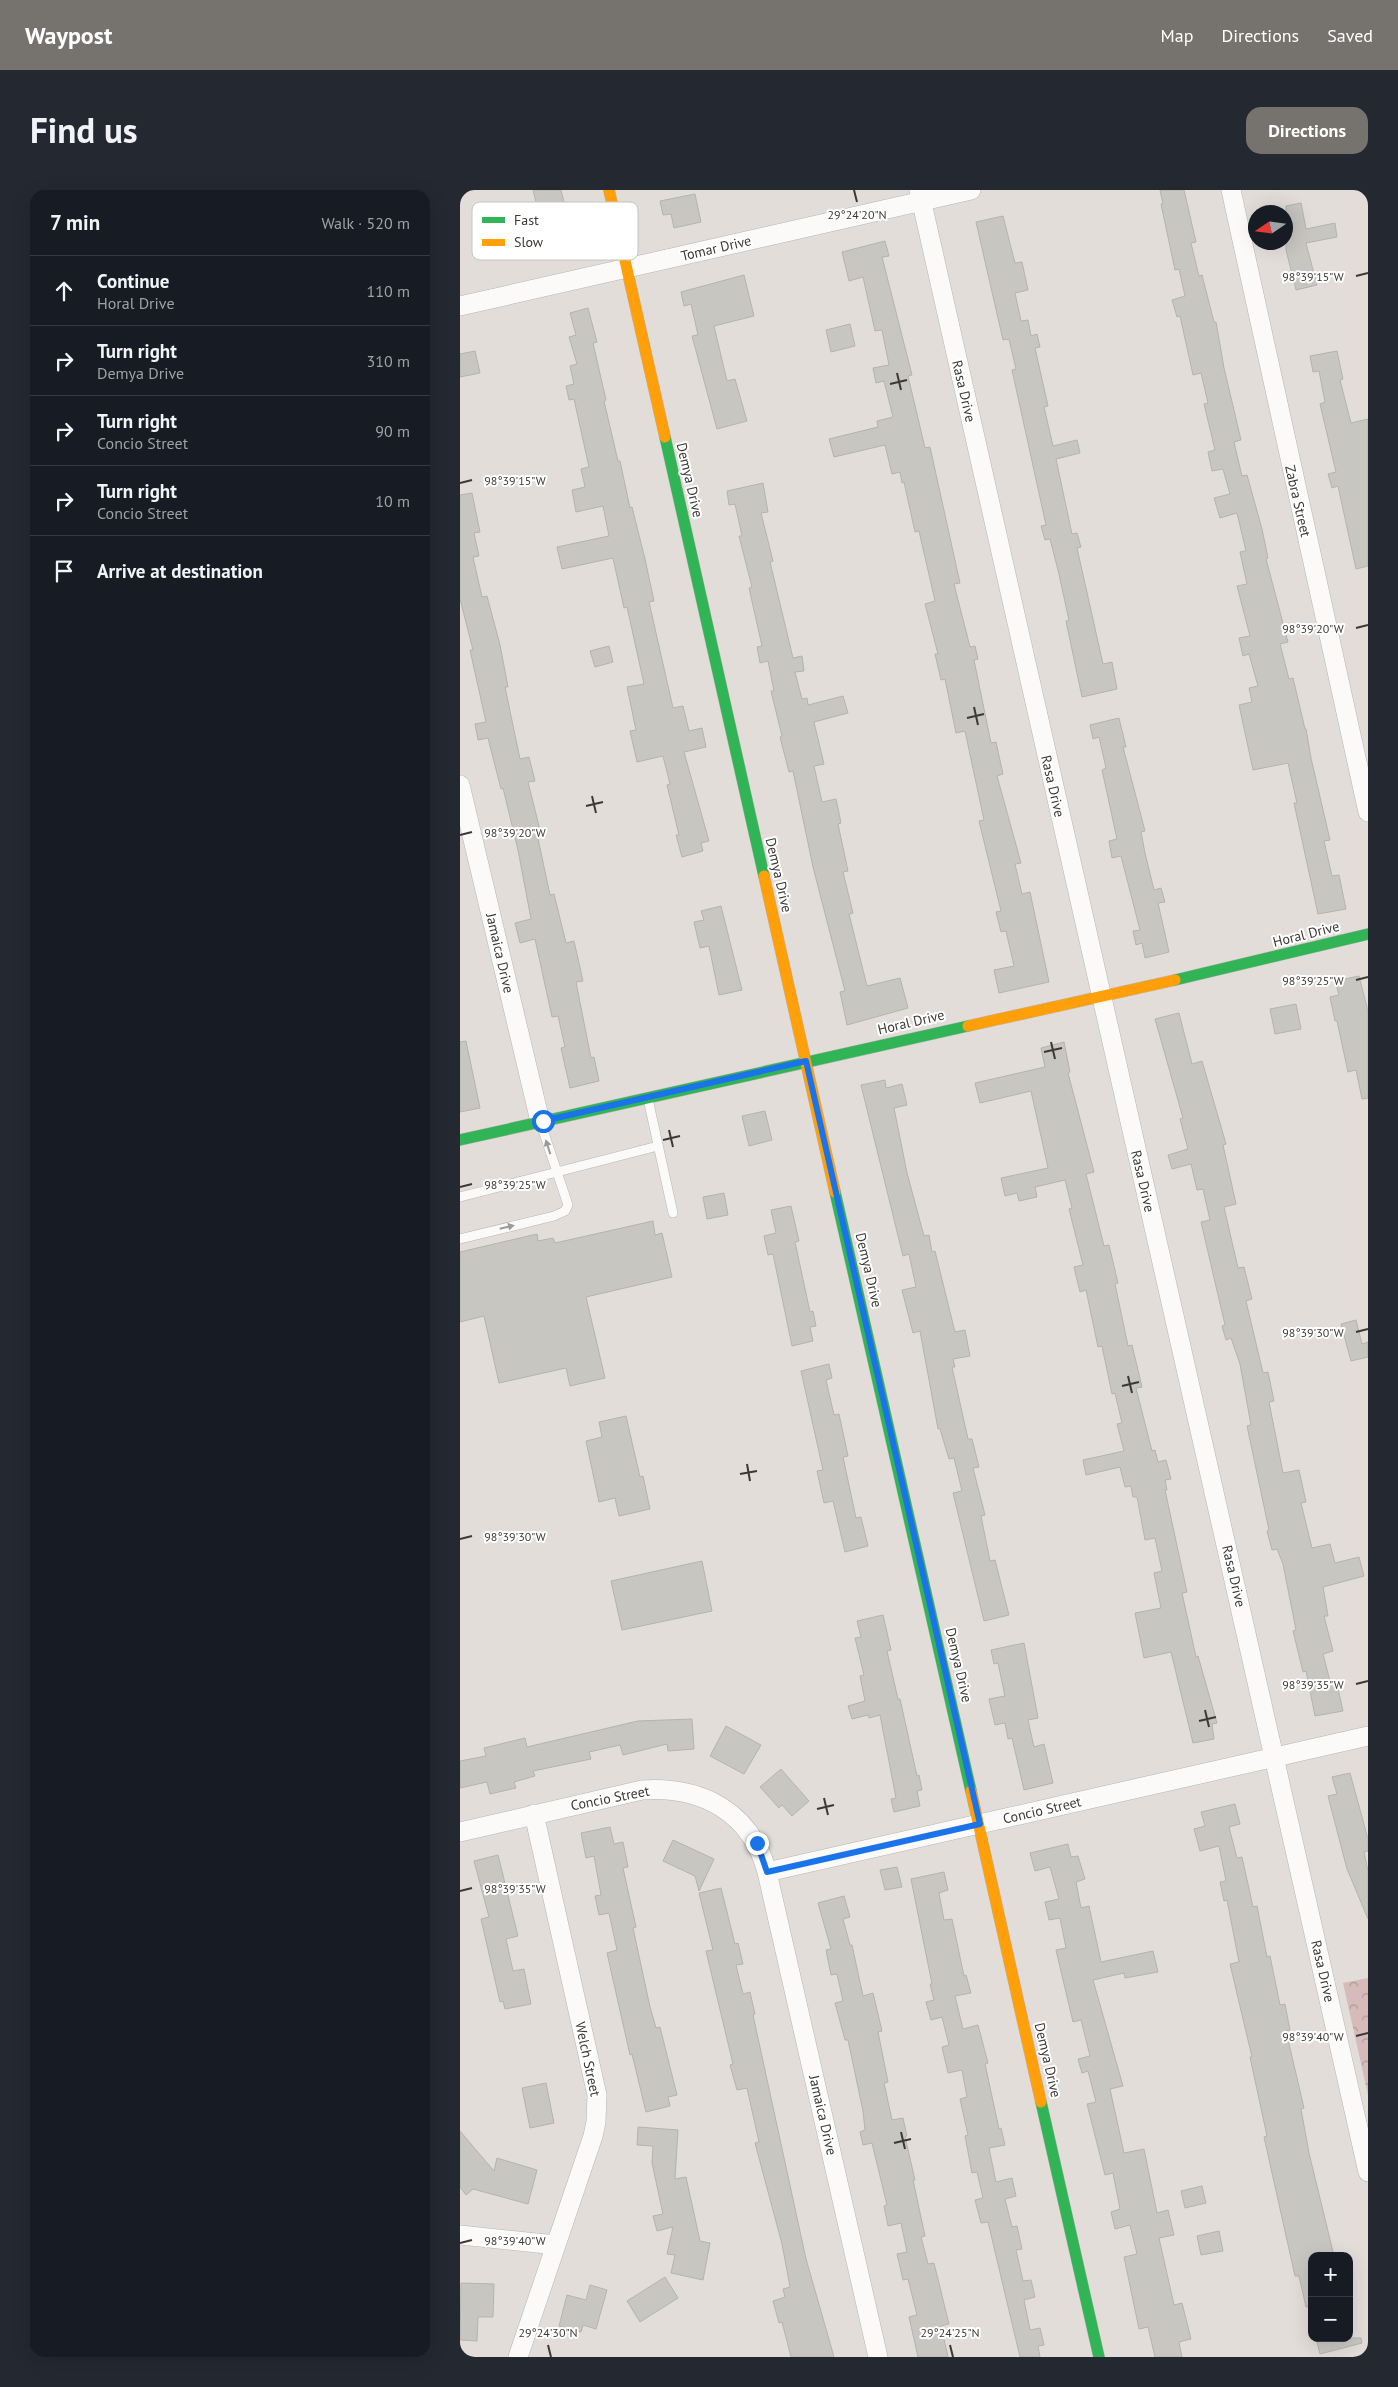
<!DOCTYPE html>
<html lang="en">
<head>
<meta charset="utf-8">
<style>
  body { margin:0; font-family:"PT Sans",sans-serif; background:#242831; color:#f1f3f6 }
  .controls { position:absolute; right:15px; bottom:15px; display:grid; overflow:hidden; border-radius:10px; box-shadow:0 5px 20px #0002 }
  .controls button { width:45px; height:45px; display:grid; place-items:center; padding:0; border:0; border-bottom:1px solid #363941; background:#171b24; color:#f1f3f6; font:25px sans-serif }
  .compass { position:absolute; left:788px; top:15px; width:45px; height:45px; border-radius:50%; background:#171b24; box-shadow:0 5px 20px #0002; rotate:257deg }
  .stop { position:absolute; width:15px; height:15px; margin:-11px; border:4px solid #1a73e8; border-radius:50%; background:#fff }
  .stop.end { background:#1a73e8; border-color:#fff; box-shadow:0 1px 5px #0008 }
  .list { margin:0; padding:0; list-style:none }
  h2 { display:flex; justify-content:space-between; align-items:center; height:65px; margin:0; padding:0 20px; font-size:21px }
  h2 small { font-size:16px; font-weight:400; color:#9ea1a6 }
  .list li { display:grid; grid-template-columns:32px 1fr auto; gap:15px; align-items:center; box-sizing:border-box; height:70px; padding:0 20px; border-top:1px solid #363941 }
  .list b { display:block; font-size:19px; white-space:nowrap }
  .list p { margin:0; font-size:16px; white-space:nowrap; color:#9ea1a6 }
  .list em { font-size:16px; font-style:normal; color:#9ea1a6 }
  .icon { flex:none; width:28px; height:28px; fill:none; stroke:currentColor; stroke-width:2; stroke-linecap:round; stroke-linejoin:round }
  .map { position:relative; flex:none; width:908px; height:2167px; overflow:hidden; border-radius:15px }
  header { display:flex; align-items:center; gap:30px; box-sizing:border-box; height:70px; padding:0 25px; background:#76726e; color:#fff }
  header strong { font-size:24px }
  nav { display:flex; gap:28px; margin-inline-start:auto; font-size:18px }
  .intro { display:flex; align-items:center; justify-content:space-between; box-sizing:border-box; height:120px; padding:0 30px }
  h1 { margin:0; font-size:35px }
  .button { padding:12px 22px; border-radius:15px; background:#76726e; color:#fff; font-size:18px; font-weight:700 }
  main { display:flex; gap:30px; padding:0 30px }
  aside { flex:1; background:#171b24; border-radius:15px; box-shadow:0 5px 20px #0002 }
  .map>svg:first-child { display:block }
  .park { fill:url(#park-crowns) }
  .building { fill:#c8c6c1; stroke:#b5b3af }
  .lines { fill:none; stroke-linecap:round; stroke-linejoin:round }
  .lane-casing { stroke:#b9b5b1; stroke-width:10 }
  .street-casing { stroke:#b9b5b1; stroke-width:20 }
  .fast-casing { stroke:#b9b5b1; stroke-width:12 }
  .slow-casing { stroke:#b9b5b1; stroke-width:12 }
  .lane { stroke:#fbfaf9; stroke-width:9 }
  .street { stroke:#fbfaf9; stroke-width:19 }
  .fast { stroke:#30b455; stroke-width:11 }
  .slow { stroke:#ff9f0a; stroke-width:11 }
  .oneway { fill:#9c9a97 }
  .route { stroke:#1a73e8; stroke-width:6 }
  .ticks { fill:none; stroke:#3c3935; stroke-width:2 }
  .labels { text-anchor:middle; stroke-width:4; stroke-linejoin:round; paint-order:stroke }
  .street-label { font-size:14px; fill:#3c3935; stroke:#fff }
  .key { fill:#fff; stroke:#c4c4c2; stroke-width:1 }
  .key-label { font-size:14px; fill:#3c3935 }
  .ticks-label { font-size:12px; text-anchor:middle; fill:#3c3935; stroke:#fff; stroke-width:4; stroke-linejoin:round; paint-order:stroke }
</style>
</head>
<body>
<header>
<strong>Waypost</strong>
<nav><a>Map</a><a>Directions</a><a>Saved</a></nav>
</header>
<div class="intro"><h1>Find us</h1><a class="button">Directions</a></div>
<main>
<aside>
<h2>7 min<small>Walk · 520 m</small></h2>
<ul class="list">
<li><svg class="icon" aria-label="ahead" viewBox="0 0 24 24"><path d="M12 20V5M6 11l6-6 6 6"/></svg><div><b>Continue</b><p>Horal Drive</p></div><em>110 m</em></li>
<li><svg class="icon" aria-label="right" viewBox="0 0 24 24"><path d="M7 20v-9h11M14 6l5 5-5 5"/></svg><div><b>Turn right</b><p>Demya Drive</p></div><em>310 m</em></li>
<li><svg class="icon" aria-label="right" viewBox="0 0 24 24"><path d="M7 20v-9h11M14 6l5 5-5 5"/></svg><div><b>Turn right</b><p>Concio Street</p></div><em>90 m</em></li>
<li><svg class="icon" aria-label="right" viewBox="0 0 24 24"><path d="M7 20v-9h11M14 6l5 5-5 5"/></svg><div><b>Turn right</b><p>Concio Street</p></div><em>10 m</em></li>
<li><svg class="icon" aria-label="arrive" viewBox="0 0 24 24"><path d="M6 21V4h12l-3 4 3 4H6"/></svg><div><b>Arrive at destination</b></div></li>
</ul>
</aside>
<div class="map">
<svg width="908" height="2167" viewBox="0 0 908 2167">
  <defs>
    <pattern id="park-crowns" width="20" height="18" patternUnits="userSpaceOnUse" patternTransform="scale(1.25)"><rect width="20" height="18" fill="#d7bbbb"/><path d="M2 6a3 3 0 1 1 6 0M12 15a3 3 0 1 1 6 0" fill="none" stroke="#b09999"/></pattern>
  </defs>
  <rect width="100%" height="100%" fill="#e2ddd8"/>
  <path class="park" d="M908,1788V1905L883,1793Z"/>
  <path class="building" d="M73,0H101L116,61L91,66L87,52L51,60L46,40L81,33Z
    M700,0H724L736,52L731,53L739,86L742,85L754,132H756L764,178L781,250L774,252L782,286L787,285L802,339L808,368L806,369L828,452L820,454L829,489L833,488L845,539H846L851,568L870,650L864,651L872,686L879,685L886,719L858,724L834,613H837L828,573L793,580L779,515L792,512L789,498L798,496L789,464L783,466L779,448L790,446L777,396L787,394L780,362L786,361L777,323L760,328L754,308L770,304L763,279L752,281L748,262L755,260L744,214L748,213L741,183L733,185L720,126L717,127L712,110L725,106L719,79L715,80L701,14H703Z
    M235,4L241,32L214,38L211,24L203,25L200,11Z
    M841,13L846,39L875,33L877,47L846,53L857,95L836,100L826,60V16Z
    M543,26L555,73L562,72L568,100L555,103L561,131L568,130L571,146L577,144L580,157L575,158L588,216L584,217L593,256L617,250L620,263L596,269L612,344L617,343L621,357L617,358L643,474L652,472L657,499L622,507L606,431L609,430L598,380L590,349L585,350L581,336L586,335L552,180L556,179L549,149L543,150L516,32Z
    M425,51L429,66L422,67L452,185L448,186L465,258L470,257L500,393L494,394L510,457L515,456L518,469L514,470L531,553L536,552L543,584L537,586L561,673L555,674L562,704L570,702L589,792L539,803L534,780L554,776L546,741L541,742L536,722L541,721L519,631L524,630L505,541L496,543L485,489L481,490L475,464H478L465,414L475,411L459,341L455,342L444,292L442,293L440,282L432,284L425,255L374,267L369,249L418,237L417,231L433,227L424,191L416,193L413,178L429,175L422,140L415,141L403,87L389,91L382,62Z
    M284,85L294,126L254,136L267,191L275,189L287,231L257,239L232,146L238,145L231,114L224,116L221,102Z
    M128,118L137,152L133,153L146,210L144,211L158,271H160L170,318L172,317L185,369L194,411L189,412L213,518L223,516L229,541L242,538L246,557L224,562L249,651L241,653L243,661L222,667L216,645H219L207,595L210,594L203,566L177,572L170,541L176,540L167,497L184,494L167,417L164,418L153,368L102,379L97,357L149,346L143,316L116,322L112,300L125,297L121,279L129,277L114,209L109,210L106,196L114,194L110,176L117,174L109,147L116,145L110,123Z
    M390,134L395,156L371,162L366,140Z
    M15,161L20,183L0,187V164Z
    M877,161L883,189L880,190L891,233L908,229V376L896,379L878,296L872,298L868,284L876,282L860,214L865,212L859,181L853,182L850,166Z
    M303,293L308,322L301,323L313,371L310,372L333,468L342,466L344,481L335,482L342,509L347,508L348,515L383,506L388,523L354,532L364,574L354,576L362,612L376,609L381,633L378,634L388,681L383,682L393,723L389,724L407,796L440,788L448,818L387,835L380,802L385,801L353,677L333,581L329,582L320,547L322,546L311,501H314L308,471L300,473L297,457L302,456L289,398L292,397L279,346H282L275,314L269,315L267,301Z
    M12,303L20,342L14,343L19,366L13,367L22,407L27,406L40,455L48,497H45L60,569L69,567L75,591L68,592L81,644H77L90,705L94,704L106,753L114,751L123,791L116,792L131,868L134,867L139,891L110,898L101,858L105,857L98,826L92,827L75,749L60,753L55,733L71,729L58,660L43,598L41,599L28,548L18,550L15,534L26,532L10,460H13L0,409V305Z
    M149,456L153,472L135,477L130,461Z
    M659,528L666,557H663L685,641L681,642L685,663L694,700L701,698L705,712L698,713L709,762L685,768L682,753L676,755L673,741L680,740L661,666L652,668L649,651L657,649L642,580L646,578L639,547L633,549L630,535Z
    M261,716L282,800L259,805L249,756L240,758L234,732L244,730L241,721Z
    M899,786L908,821V908L902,909L896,880L888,882L877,831H875L870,807L879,805L875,791Z
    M836,814L841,839L815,844L810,819Z
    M719,823L732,874L742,871L766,954L763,955L776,1014L764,1017L778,1078L784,1077L792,1109L786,1111L803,1183L808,1182L814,1211L809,1212L823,1283L839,1280L846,1312L841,1313L852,1358L870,1354L875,1373L899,1367L904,1386L863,1397L868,1426H864L873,1461L863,1464L870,1491L876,1490L883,1521L855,1526L846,1481L843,1482L833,1441L836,1440L823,1374L817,1359L812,1360L807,1341L809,1340L787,1236L791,1235L780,1174L771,1148L766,1150L762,1136L765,1135L741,1032L750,1030L743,999L737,1000L731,974L712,979L708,965L728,959L720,929L723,928L695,829Z
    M6,851L20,918L0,922V852Z
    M604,852L610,882L608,883L634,982L626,984L644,1056L649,1055L658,1093L655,1094L668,1156L672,1155L682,1197L676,1198L692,1261L695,1260L698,1272L706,1270L711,1289L705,1290L707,1300H705L727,1402L722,1403L736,1467L738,1466L757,1533L752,1534L754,1549L733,1553L711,1462L684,1468L675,1423L701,1418L694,1383L702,1381L695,1348L685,1350L677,1307H673L671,1296L665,1297L660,1277L626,1285L623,1270L664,1261L657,1234L662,1233L655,1203L652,1204L642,1156L638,1157L626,1100L620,1102L614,1077L623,1075L609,1019L612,1018L605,990L575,997L577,1007L559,1011L557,1003L545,1006L541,988L588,978L571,901L520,913L515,893L585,877L581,858Z
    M425,890L426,898L442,894L447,915L434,918L447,983L464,1046L469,1045L472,1062L475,1061L495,1142L505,1140L510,1166L493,1169L495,1177H492L508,1249H512L519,1277L513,1278L525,1325L521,1326L530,1371L535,1370L549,1425L524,1431L493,1303L502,1301L494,1268L489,1269L480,1239H478L460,1141L453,1143L442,1100L456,1097L449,1064L443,1066L401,895Z
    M305,921L312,950L289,956L282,926Z
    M264,1003L268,1025L247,1029L243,1007Z
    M331,1016L339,1051L335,1052L350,1122L353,1121L356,1136L350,1137L353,1151L332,1156L313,1064L308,1065L304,1046L316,1043L311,1020Z
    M193,1031L195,1045L202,1043L212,1087L126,1107L145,1188L110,1196L106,1178L39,1193L24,1126L0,1132V1062L77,1044L78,1051L93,1048L95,1053Z
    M896,1130L902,1154L908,1152V1167L891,1171L881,1134Z
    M369,1174L372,1188L366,1190L374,1225L379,1224L388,1266L383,1267L396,1328L401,1327L408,1356L385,1362L373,1311L364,1313L357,1281L363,1280L341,1181Z
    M166,1226L180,1287L183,1286L190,1319L159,1326L155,1308L139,1312L126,1251L142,1247L139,1232Z
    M242,1371L252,1421L162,1440L151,1391Z
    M423,1425L431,1460L427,1461L438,1509H440L457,1586L459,1585L462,1600L457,1601L460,1616L434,1622L431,1609L436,1608L420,1525L409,1528L408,1525L392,1529L388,1516L405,1511L400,1486L404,1485L395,1448L401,1447L397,1431Z
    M564,1453L578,1528L568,1530L574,1557L584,1554L593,1593L564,1600L552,1548L548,1549L545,1533L535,1535L529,1509L545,1506L538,1473L534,1474L531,1460Z
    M232,1529L234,1559L208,1561L207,1554L163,1565L160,1555L129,1562L131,1569L73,1581L75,1586L54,1592L56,1598L30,1604L27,1592L0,1598V1571L26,1566L24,1558L65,1548L67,1557L178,1531Z
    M266,1536L301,1555L284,1584L250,1566Z
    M321,1579L349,1611L332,1626L322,1615L319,1618L300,1597Z
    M890,1583L908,1649V1661L904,1662L908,1681V1729L887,1679L868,1606L877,1604L872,1587Z
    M775,1614L780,1634L769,1637L777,1668L782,1667L793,1717L797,1716L807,1767L810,1766L820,1815L825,1814L830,1840L826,1841L844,1918L841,1919L849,1963L874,2066H852V2117H846L839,2086H835L804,1947L807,1946L790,1867H792L770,1774L779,1772L767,1710L764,1711L760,1692L766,1691L759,1656L740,1661L734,1639L745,1636L741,1622Z
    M150,1637L154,1654L163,1652L168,1677L163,1678L176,1737L173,1738L190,1817L196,1838L200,1837L217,1905L208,1907L210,1916L186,1922L172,1864L170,1865L147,1763L157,1760L149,1723L139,1725L135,1706L141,1705L134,1666L126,1668L121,1643Z
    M213,1650L254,1669L239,1701L235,1686L203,1671Z
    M608,1654L611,1667L618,1666L625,1689L616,1692L621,1718L629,1716L641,1772L693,1761L698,1782L665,1788L664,1783L633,1790L663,1896L650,1899L664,1963L684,1959L697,2023L708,2020L714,2045L699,2048L714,2115L722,2113L731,2149L719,2152L722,2167H695L688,2137L679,2139L664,2067L677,2064L670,2035L655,2039L651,2022L660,2019L653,1983L645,1985L627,1914L636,1912L628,1881L622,1883L618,1869L630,1866L621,1830L613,1832L596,1760L606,1758L600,1728L589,1730L585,1712L599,1709L590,1677L575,1681L570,1663Z
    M38,1665L58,1746L46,1749L53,1781L64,1779L71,1814L45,1819L43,1811L40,1812L21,1729L29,1727L14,1671Z
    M437,1677L442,1697L425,1700L420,1680Z
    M484,1682L488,1700L479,1703L484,1730L492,1729L504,1786L506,1785L511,1803L495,1806L503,1839L518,1835L528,1873L525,1874L539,1939L541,1938L545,1955L529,1958L536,1992L552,1988L556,2006L545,2009L552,2037L557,2036L562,2059L556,2060L563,2091L571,2090L575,2107L564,2110L570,2140L580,2138L584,2155L578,2156L580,2167H560L528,2032L521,2033L515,2010L523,2008L517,1982L512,1983L505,1946L508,1945L500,1909L507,1907L502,1880L488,1883L482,1857L489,1855L482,1827L471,1830L466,1812L474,1810L470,1794H472L451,1689Z
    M261,1698L275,1754L278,1753L283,1774L276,1775L283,1804L290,1802L295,1824L293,1825L346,2069L374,2167H331L322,2132L319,2133L313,2111L325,2107L323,2099L330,2097L322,2054L295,1953L299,1952L287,1898L277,1900L270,1875L273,1874L246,1761L253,1760L239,1703Z
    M384,1706L390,1727L383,1729L390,1755H392L403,1806L413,1803L422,1841L418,1842L428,1892L424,1893L432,1930L443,1928L447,1946L445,1947L455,1990H453L465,2046L461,2047L468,2074L474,2073L489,2134L481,2136L488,2167H458L449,2127L457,2125L448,2089L443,2090L437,2064L447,2062L441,2033L428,2036L424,2016L427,2015L412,1953L403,1955L400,1942L405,1940L403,1921L388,1850H385L375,1813L383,1811L377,1784L371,1785L366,1760L371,1759L358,1713Z
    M86,1893L94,1933L70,1938L62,1898Z
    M178,1937L218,1940L215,1989L226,1987L240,2051L250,2053L243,2090L211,2083L215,2065L207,2064L213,2037L197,2041L193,2026L203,2024L192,1973L193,1956L177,1955Z
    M0,1941L34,1981L37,1968L77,1980L68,2014L13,1999L6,2005L0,1997Z
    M742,1996L746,2013L725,2018L721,2001Z
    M759,2041L763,2061L741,2065L737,2046Z
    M205,2087L218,2108L180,2132L167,2111Z
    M1,2093L34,2094L33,2127H18L17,2151L0,2150Z
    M130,2095L147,2100L136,2139L123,2135L121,2142L99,2136L107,2105L126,2110Z
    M856,2148H901L902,2153L860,2164Z"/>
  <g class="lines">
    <g class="lane-casing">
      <path id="lane" d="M188,909L213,1023
        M0,1007L198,956
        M0,1049L94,1026L105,1021L108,1015L81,934"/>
    </g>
    <g class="street-casing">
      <path id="street" d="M459,0L908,1982
        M771,0L908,622
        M0,116L511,0
        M0,595L80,931
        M0,1642L182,1600C242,1596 291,1622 307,1682L418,2167
        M307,1682L908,1546
        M0,2045L96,2055
        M58,2167L133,1946L136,1932L137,1905L74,1624"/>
    </g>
    <g class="fast-casing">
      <path id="fast" d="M205,247L304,686
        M715,790L908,744
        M0,950L508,836
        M375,1002L511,1601
        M581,1912L639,2167"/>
    </g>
    <g class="slow-casing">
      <path id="slow" d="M149,0L205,247
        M304,686L375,1002
        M508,836L715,790
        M511,1601L581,1912"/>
    </g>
    <use href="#lane" class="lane"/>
    <use href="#street" class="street"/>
    <use href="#fast" class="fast"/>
    <use href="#slow" class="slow"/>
  </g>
  <defs><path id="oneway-solid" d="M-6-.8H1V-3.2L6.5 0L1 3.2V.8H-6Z" transform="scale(1.25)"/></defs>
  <g class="oneway">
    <use href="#oneway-solid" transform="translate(88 957) rotate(-108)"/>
    <use href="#oneway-solid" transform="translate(47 1037) rotate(-13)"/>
  </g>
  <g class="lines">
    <path class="route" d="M83,931L346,871L520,1634L307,1682L297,1653"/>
  </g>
  <path class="ticks" d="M394,0L397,12M896,86L908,83M437,183L441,200M430,194L447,190M0,293L12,290M896,438L908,435M514,517L518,535M507,528L524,524M132,606L136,623M126,616L143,612M0,645L12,642M896,790L908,787M591,852L595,869M584,862L602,858M209,940L213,957M203,950L220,946M0,997L12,994M896,1142L908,1139M668,1186L672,1203M662,1196L679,1192M287,1274L290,1291M280,1284L297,1281M0,1349L12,1346M896,1494L908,1491M745,1520L749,1537M739,1531L756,1527M364,1608L368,1625M357,1619L374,1615M0,1701L12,1698M896,1846L908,1843M441,1942L445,1959M434,1953L451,1949M0,2053L12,2050M88,2155L91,2167M490,2155L493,2167"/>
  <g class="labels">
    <g class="street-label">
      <text transform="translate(256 58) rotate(-13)" y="5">Tomar Drive</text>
      <text transform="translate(504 201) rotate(77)" y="5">Rasa Drive</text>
      <text transform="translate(230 290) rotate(77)" y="5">Demya Drive</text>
      <text transform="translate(838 311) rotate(77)" y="5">Zabra Street</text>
      <text transform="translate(593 596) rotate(77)" y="5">Rasa Drive</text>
      <text transform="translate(319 685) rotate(77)" y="5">Demya Drive</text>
      <text transform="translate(846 744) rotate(-14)" y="5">Horal Drive</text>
      <text transform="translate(40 763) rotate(77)" y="5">Jamaica Drive</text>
      <text transform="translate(451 832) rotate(-13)" y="5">Horal Drive</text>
      <text transform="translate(683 991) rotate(77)" y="5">Rasa Drive</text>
      <text transform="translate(409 1080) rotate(77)" y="5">Demya Drive</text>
      <text transform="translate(774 1386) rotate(77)" y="5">Rasa Drive</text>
      <text transform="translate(499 1475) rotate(77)" y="5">Demya Drive</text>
      <text transform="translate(150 1608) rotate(-11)" y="5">Concio Street</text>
      <text transform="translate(582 1620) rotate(-13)" y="5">Concio Street</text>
      <text transform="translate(863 1781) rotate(77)" y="5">Rasa Drive</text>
      <text transform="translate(128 1869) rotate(78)" y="5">Welch Street</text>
      <text transform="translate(588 1870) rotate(77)" y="5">Demya Drive</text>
      <text transform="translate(363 1925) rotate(77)" y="5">Jamaica Drive</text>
    </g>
  </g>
  <rect x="12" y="12" width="166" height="58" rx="8" class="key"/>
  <rect x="22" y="27" width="23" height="6" fill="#30b455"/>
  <rect x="22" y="49" width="23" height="7" fill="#ff9f0a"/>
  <g class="key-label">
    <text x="54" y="35">Fast</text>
    <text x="54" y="57">Slow</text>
  </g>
  <g class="ticks-label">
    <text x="397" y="29">29°24'20"N</text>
    <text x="853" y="91">98°39'15"W</text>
    <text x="55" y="295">98°39'15"W</text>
    <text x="853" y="443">98°39'20"W</text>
    <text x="55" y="647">98°39'20"W</text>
    <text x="853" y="795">98°39'25"W</text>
    <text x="55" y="999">98°39'25"W</text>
    <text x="853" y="1147">98°39'30"W</text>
    <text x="55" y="1351">98°39'30"W</text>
    <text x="853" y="1499">98°39'35"W</text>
    <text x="55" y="1703">98°39'35"W</text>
    <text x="853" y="1851">98°39'40"W</text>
    <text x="55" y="2055">98°39'40"W</text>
    <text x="88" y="2147">29°24'30"N</text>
    <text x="490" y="2147">29°24'25"N</text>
  </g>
</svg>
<div class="controls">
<button>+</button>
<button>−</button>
</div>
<svg class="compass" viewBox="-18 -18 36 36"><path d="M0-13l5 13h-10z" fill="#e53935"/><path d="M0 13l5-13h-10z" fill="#9ea1a6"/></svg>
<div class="stop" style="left:83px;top:931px"></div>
<div class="stop end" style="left:297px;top:1653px"></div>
</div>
</main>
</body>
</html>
